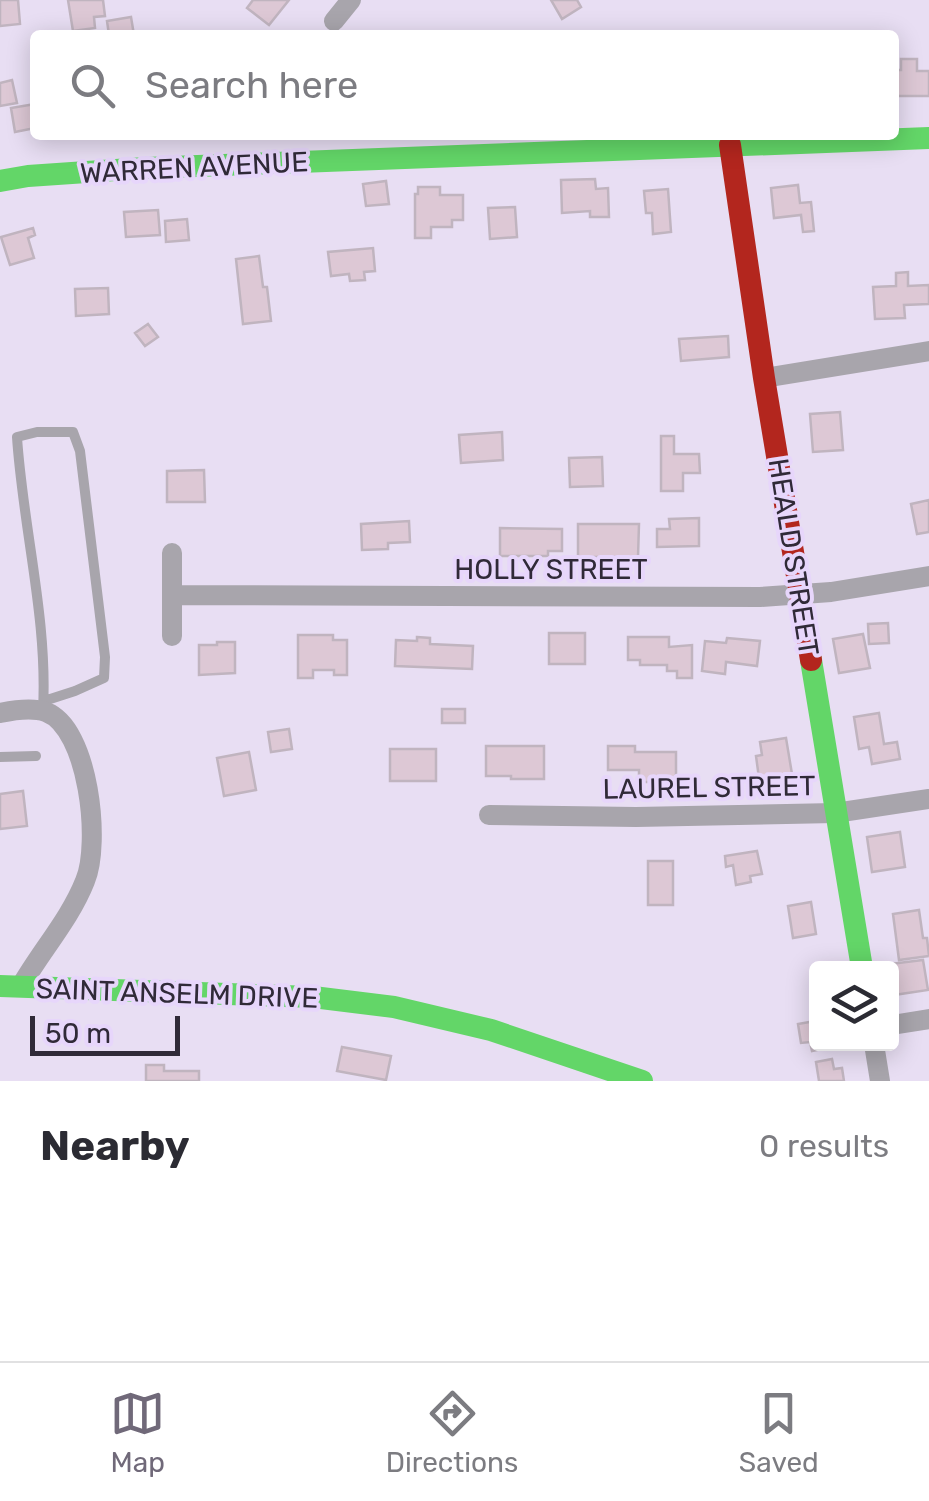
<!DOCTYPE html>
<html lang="en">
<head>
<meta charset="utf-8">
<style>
  body { margin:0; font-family:Rubik,sans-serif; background:#f7f7f7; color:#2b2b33 }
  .controls { position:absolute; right:30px; bottom:30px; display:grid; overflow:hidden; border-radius:10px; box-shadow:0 5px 25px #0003 }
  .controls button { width:90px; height:90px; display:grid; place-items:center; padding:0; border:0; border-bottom:2px solid #e1e1e2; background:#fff; color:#2b2b33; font:50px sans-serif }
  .scale { position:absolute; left:30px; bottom:25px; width:150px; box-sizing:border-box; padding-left:10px; border:5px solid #302a38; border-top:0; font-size:28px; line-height:35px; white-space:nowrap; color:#302a38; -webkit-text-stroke:8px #e7d6fb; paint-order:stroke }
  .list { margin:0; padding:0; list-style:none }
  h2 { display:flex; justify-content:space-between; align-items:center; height:130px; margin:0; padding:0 40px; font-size:42px }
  h2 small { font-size:32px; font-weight:400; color:#7c7c81 }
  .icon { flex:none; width:55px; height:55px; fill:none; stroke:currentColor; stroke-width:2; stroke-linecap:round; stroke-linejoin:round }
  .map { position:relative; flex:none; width:929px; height:1081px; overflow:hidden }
  .search { position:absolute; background:#fff; box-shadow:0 5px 25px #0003; left:30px; right:30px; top:30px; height:110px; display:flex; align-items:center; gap:25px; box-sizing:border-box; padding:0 35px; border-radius:10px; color:#7c7c81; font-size:38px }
  .sheet { height:280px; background:#fff }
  nav { display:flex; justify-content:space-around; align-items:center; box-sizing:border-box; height:140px; border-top:2px solid #e1e1e2; background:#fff; font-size:28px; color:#7c7c81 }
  nav a { display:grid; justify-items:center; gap:5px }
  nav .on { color:#706979 }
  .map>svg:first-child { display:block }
  .building { fill:#ddc8d5; stroke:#c0b4bf; stroke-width:2.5 }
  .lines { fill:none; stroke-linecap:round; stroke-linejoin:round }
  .lane { stroke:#a8a5ac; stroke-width:10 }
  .street { stroke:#a8a5ac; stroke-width:20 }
  .fast { stroke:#63d668; stroke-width:22 }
  .jam { stroke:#b3261e; stroke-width:22 }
  .labels { text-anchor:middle; stroke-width:8; stroke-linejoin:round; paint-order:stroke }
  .street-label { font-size:28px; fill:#302a38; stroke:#e7d6fb }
</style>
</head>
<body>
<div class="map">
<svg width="929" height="1081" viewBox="0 0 929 1081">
  <rect width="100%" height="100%" fill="#e8def3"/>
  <path class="building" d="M0,0H18L20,24L0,26Z
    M68,0H103L105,16L94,17L95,28L73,31Z
    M253,0H289L269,25L247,8Z
    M551,0H577L581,7L562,19Z
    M131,17L134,35H109L107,21Z
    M901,59H917V71H929V96H895L894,70H901Z
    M12,80L17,103L0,106V83Z
    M35,104V128L15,132L11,108Z
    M595,179L596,189L608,188L609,217H590V211L562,213L561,180Z
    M386,181L389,204L366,206L363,184Z
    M798,185L800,203L811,202L814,231L803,232L801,215L774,218L771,188Z
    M418,187H440V195H463V220H452V227H431V238H415V194H418Z
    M668,189L671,232L653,234L652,213H646L644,191Z
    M515,207L517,237L490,239L488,208Z
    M158,210L160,235L126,237L124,212Z
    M187,219L189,240L166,242L165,221Z
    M33,228L35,235L28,238L34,258L10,265L1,237Z
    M373,248L375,271L364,272L365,280L350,281L349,274L331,276L328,252Z
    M259,256L263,287H267L271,321L243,324L236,259Z
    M908,272V286L929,285V304L904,305L905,318L875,319L873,287L896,286V273Z
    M108,288L109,314L76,316L75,289Z
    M148,324L158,337L145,346L135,333Z
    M728,336L729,357L681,361L679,339Z
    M840,412L843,450L813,452L810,414Z
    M502,432L503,460L461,463L459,435Z
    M661,436H674V454H699L700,473H683V491H661Z
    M602,457L603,486L570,487L569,458Z
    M204,470L205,502H167V471Z
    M929,500V532L917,534L911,504Z
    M699,518V546L657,547V529H670L669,519Z
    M409,521L410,542L388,543V549L362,550L361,524Z
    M578,524H639L638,557H578Z
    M500,528L562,529V551H548V556H500Z
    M888,623L889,643L869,644L868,624Z
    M549,633H585V664H549Z
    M863,634L870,668L839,673L833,639Z
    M298,635H333V640H347V675H334V670H313V678H298Z
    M417,637L430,638V644L473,646L472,669L395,666L396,640L417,641Z
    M628,637H669V647L692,645V678H677V671H667V665H640V660H628Z
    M727,638L760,641L757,666L726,662L725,674L702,671L705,641L726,643Z
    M217,642H235V673L199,675V645H217Z
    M442,709H465V723H442Z
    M879,713L884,744L897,742L900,759L872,764L869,747L859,749L854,717Z
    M289,729L292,749L271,752L268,732Z
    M786,738L792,774L781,776L783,790L761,793L756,756L762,755L760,742Z
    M486,746H544V779H511V776H486Z
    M608,746H635V752H676V782H639V770H608Z
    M390,749H436V781H390Z
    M249,752L256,790L224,796L217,758Z
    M23,791L27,826L0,829V794Z
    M900,832L905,867L872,872L867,837Z
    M757,851L762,874L750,876L751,882L736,885L733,865L726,867L725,856Z
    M648,861H673V905H648Z
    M811,902L816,934L793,938L788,906Z
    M919,910L923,938H927L929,956L899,960L893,914Z
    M923,960L928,990L894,995L890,964Z
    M815,1021L816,1044H837V1046L812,1051L810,1042L801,1043L798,1024Z
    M342,1047L391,1056L386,1080L337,1071Z
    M832,1059L834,1069L842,1068L844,1081H819L816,1062Z
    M146,1065H164V1071H199V1081H146Z"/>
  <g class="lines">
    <path class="lane" d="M43,710C48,619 23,529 17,437L37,432H73L80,451L105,657L104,678L75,691L44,701
      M0,757L36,756"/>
    <path class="street" d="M334,21L351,0
      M764,378L929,351
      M172,553V636
      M172,595L760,597L831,592L929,576
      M0,713C14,710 32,707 46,712C89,728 101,844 85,881C70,919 41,951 21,986
      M489,815L636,817L835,813L929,799
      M892,1025L929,1019
      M874,1044L880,1081"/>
    <path class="fast" d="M0,181L28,176L145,168L929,138
      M811,660L862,968
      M0,986L313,997L394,1007L491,1030L642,1081"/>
    <path class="jam" d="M730,145L764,378L811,660"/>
  </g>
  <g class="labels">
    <g class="street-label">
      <text transform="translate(194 167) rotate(-3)" y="10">WARREN AVENUE</text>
      <text transform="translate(794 557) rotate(81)" y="10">HEALD STREET</text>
      <text x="551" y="579">HOLLY STREET</text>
      <text transform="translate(709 787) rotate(-1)" y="10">LAUREL STREET</text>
      <text transform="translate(177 993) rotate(2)" y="10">SAINT ANSELM DRIVE</text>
    </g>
  </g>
</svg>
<div class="controls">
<button><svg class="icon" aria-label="layers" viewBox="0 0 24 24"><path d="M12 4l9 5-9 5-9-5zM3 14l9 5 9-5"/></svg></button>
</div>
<div class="scale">50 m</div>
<div class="search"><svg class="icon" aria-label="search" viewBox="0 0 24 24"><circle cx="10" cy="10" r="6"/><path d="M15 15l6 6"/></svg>Search here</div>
</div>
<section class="sheet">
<h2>Nearby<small>0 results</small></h2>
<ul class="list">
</ul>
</section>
<nav>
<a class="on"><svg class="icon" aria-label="map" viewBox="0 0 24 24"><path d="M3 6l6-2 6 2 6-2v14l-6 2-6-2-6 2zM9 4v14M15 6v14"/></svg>Map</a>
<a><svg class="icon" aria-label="directions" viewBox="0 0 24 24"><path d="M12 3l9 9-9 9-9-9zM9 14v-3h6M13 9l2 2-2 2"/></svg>Directions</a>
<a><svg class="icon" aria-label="saved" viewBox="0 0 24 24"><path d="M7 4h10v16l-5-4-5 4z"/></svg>Saved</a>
</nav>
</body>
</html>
